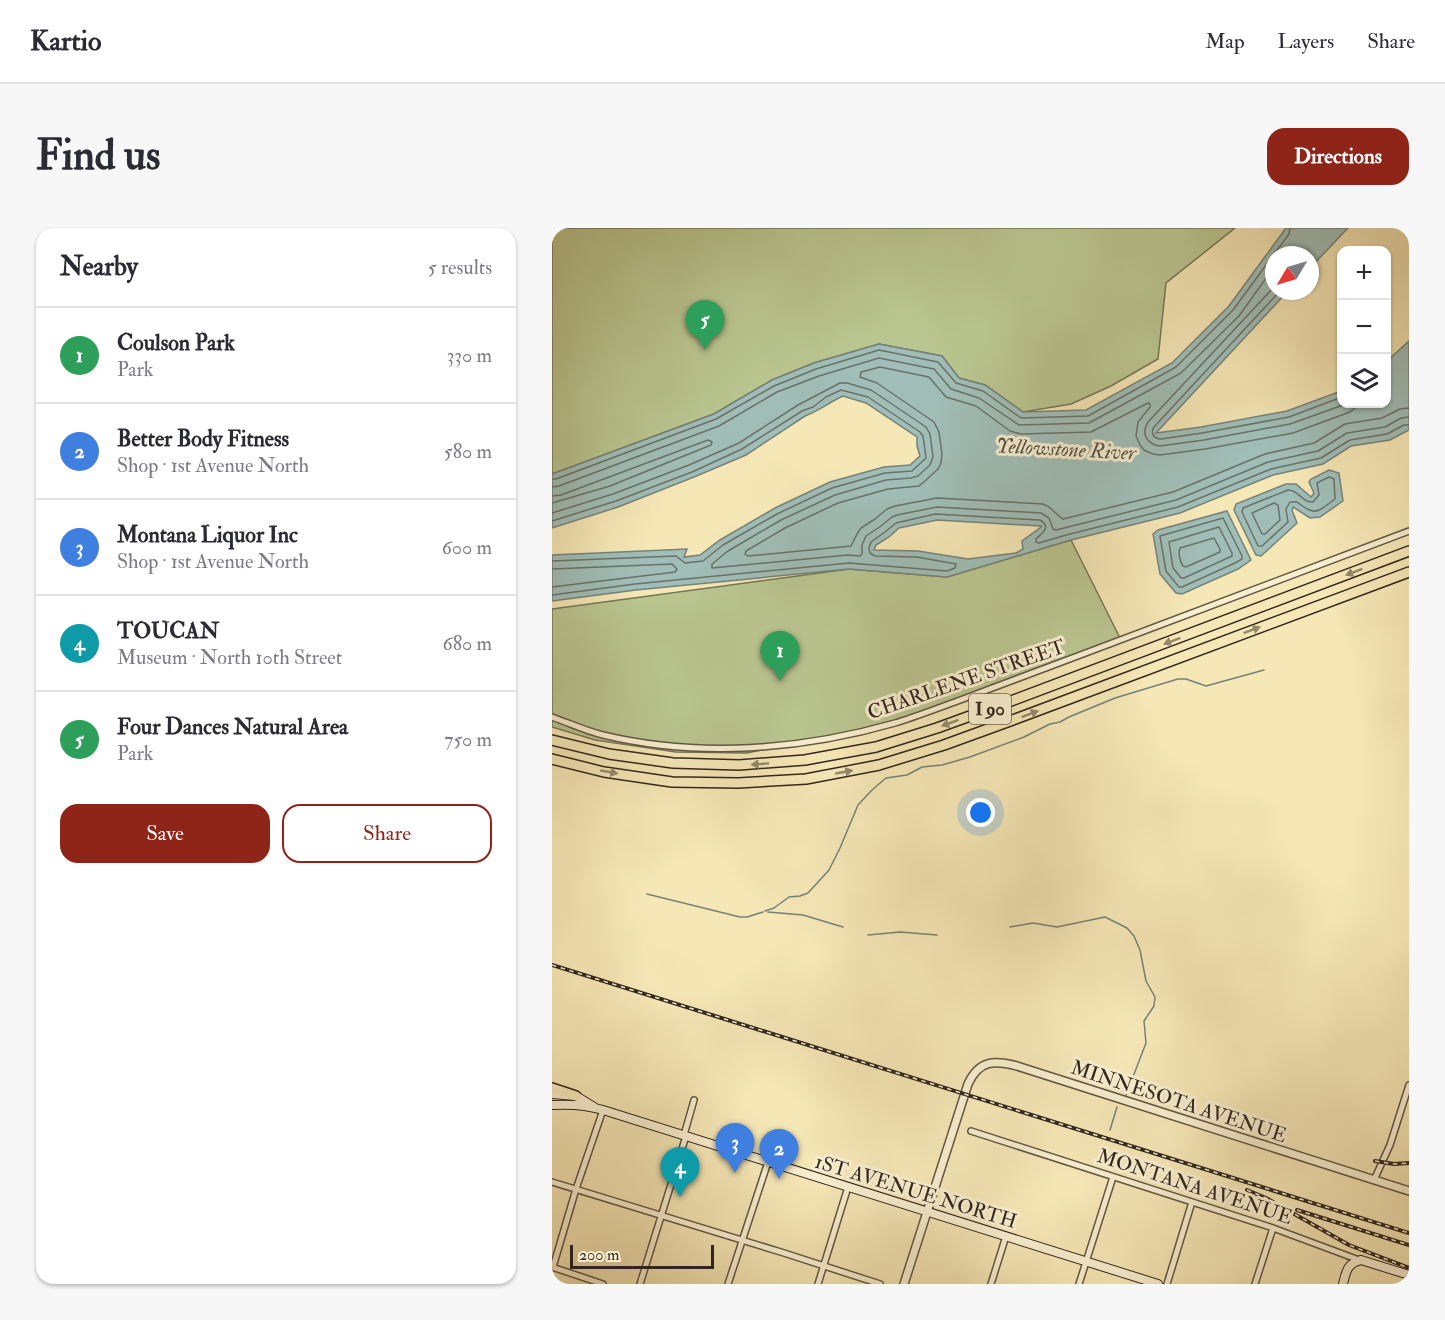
<!DOCTYPE html>
<html lang="en">
<head>
<meta charset="utf-8">
<style>
  body { margin:0; font-family:"IM FELL Double Pica",serif; background:#f7f7f7; color:#2b2b33 }
  .controls { position:absolute; right:18px; top:18px; display:grid; overflow:hidden; border-radius:12px; box-shadow:0 2px 4px #0004 }
  .controls button { width:54px; height:54px; display:grid; place-items:center; padding:0; border:0; border-bottom:2px solid #e1e1e2; background:#fff; color:#2b2b33; font:30px sans-serif }
  .compass { position:absolute; left:713px; top:18px; width:54px; height:54px; border-radius:50%; background:#fff; box-shadow:0 2px 4px #0004; rotate:232deg }
  .scale { position:absolute; left:18px; bottom:15px; width:144px; box-sizing:border-box; padding-left:6px; border:3px solid #31271e; border-top:0; font-size:16px; line-height:21px; white-space:nowrap; color:#31271e; -webkit-text-stroke:4px #f9efd0; paint-order:stroke }
  .you { position:absolute; left:429px; top:585px; width:21px; height:21px; margin:-15px; border:4px solid #fff; border-radius:50%; background:#1a73e8; box-shadow:0 0 0 9px #1a73e833 }
  .badge { display:grid; place-items:center; width:39px; height:39px; border-radius:50%; background:#8f2418; color:#fff; font-size:20px; font-weight:700 }
  .pin { position:absolute; translate:-50% -50px; filter:drop-shadow(0 2px 3px #0008) }
  .pin::after { content:''; position:absolute; top:32px; width:21px; height:18px; background:inherit; clip-path:polygon(0 0,100% 0,50% 100%) }
  .list { margin:0; padding:0; list-style:none }
  h2 { display:flex; justify-content:space-between; align-items:center; height:78px; margin:0; padding:0 24px; font-size:26px }
  h2 small { font-size:20px; font-weight:400; color:#7c7c81 }
  .list li { display:grid; grid-template-columns:39px 1fr auto; gap:18px; align-items:center; box-sizing:border-box; height:96px; padding:0 24px; border-top:2px solid #e1e1e2 }
  .list b { display:block; font-size:22px; white-space:nowrap }
  .list p { margin:0; font-size:20px; white-space:nowrap; color:#7c7c81 }
  .list em { font-size:20px; font-style:normal; color:#7c7c81 }
  .actions { display:flex; gap:12px; padding:18px 24px }
  .actions a { flex:1; padding:14px 0; border:2px solid #8f2418; border-radius:18px; text-align:center; font-size:21px; color:#8f2418 }
  .actions .main { background:#8f2418; color:#fff }
  .icon { flex:none; width:33px; height:33px; fill:none; stroke:currentColor; stroke-width:2; stroke-linecap:round; stroke-linejoin:round }
  .map { position:relative; flex:none; width:857px; height:1056px; overflow:hidden; border-radius:18px }
  header { display:flex; align-items:center; gap:36px; box-sizing:border-box; height:84px; padding:0 30px; background:#fff; border-bottom:2px solid #e1e1e2 }
  header strong { font-size:28px }
  nav { display:flex; gap:33px; margin-inline-start:auto; font-size:21px }
  .intro { display:flex; align-items:center; justify-content:space-between; box-sizing:border-box; height:144px; padding:0 36px }
  h1 { margin:0; font-size:42px }
  .button { padding:15px 27px; border-radius:18px; background:#8f2418; color:#fff; font-size:21px; font-weight:700 }
  main { display:flex; gap:36px; padding:0 36px }
  aside { flex:1; background:#fff; border-radius:18px; box-shadow:0 2px 4px #0004 }
  .map>svg:first-child { display:block }
  .green { fill:#bac690; stroke:#767657; stroke-width:1.5 }
  .water { fill:#a0beb7; stroke:#74827a; stroke-width:1.5; fill-rule:evenodd }
  .lines { fill:none; stroke-linecap:round; stroke-linejoin:round }
  .shore { stroke:#68726a; stroke-width:1.5 }
  .stream { stroke:#74827a; stroke-width:1.5 }
  .minor-casing { stroke:#625744; stroke-width:8 }
  .tertiary-casing { stroke:#625744; stroke-width:10 }
  .secondary-casing { stroke:#31271e; stroke-width:10 }
  .trunk-casing { stroke:#31271e; stroke-width:12 }
  .motorway-casing { stroke:#31271e; stroke-width:12 }
  .minor { stroke:#f9efd0; stroke-width:5 }
  .tertiary { stroke:#f9efd0; stroke-width:7 }
  .secondary { stroke:#f9efd0; stroke-width:8 }
  .trunk { stroke:#f6e7b6; stroke-width:9 }
  .motorway { stroke:#f6e7b6; stroke-width:9 }
  .rail-casing { stroke:#31271e; stroke-width:4 }
  .rail { stroke:#f9efd0; stroke-width:1.5; stroke-dasharray:4.5; stroke-linecap:butt }
  .oneway { fill:#94876a }
  .labels { text-anchor:middle; stroke-width:6; stroke-linejoin:round; paint-order:stroke }
  .shield { fill:#f9efd0; stroke:#6d6353; stroke-width:1.5 }
  .shield-label { font-size:18px; font-weight:bold; fill:#31271e }
  .street-label { font-size:20px; fill:#31271e; stroke:#f9efd0 }
  .water-label { font-size:21px; font-style:italic; fill:#52544c; stroke:#f9efd0 }
</style>
</head>
<body>
<header>
<strong>Kartio</strong>
<nav><a>Map</a><a>Layers</a><a>Share</a></nav>
</header>
<div class="intro"><h1>Find us</h1><a class="button">Directions</a></div>
<main>
<aside>
<h2>Nearby<small>5 results</small></h2>
<ul class="list">
<li><span class="badge" style="background:#2e9e5b">1</span><div><b>Coulson Park</b><p>Park</p></div><em>330 m</em></li>
<li><span class="badge" style="background:#3f7fe0">2</span><div><b>Better Body Fitness</b><p>Shop · 1st Avenue North</p></div><em>580 m</em></li>
<li><span class="badge" style="background:#3f7fe0">3</span><div><b>Montana Liquor Inc</b><p>Shop · 1st Avenue North</p></div><em>600 m</em></li>
<li><span class="badge" style="background:#0f9aa8">4</span><div><b>TOUCAN</b><p>Museum · North 10th Street</p></div><em>680 m</em></li>
<li><span class="badge" style="background:#2e9e5b">5</span><div><b>Four Dances Natural Area</b><p>Park</p></div><em>750 m</em></li>
</ul>
<div class="actions"><a class="main">Save</a><a>Share</a></div>
</aside>
<div class="map">
<svg width="857" height="1056" viewBox="0 0 857 1056">
  <rect width="100%" height="100%" fill="#f6e7b6"/>
  <filter id="stains"><feTurbulence type="fractalNoise" baseFrequency=".00333" numOctaves="4"/><feColorMatrix values="0 0 0 0 .2 0 0 0 0 .09 0 0 0 0 .02 0 0 0 .5 -.17"/></filter>
  <radialGradient id="worn" r=".72"><stop offset=".6" stop-color="#630" stop-opacity="0"/><stop offset="1" stop-color="#630" stop-opacity=".3"/></radialGradient>
  <path class="green" d="M0,0H683L614,55L606,131L559,158L519,176L471,184L433,157L407,150L390,128L327,116L262,135L220,152L162,186L0,246Z
    M519,312L569,412L344,495L195,525L124,524L43,512L0,499V381L297,341L395,349Z"/>
  <path class="water" d="M734,0H796L758,40V27H722V63H736L604,205L649,199L735,183L789,163L790,176H834L835,133L857,113V202L838,212L799,218L771,236L721,247L628,285L519,312L395,349L297,341L84,362L0,373V327L135,321L132,329L148,327L168,312L223,280L278,254L332,239L358,237L368,228L365,218V209L314,175L291,168C278,174 266,183 253,188L194,227L142,249L66,279L0,300V246L162,186L220,152L262,135L327,116L390,128L407,150L433,157L471,184L534,182L620,135L677,78ZM385,292L489,298V299L470,313L471,321L464,325L416,331L366,323L322,322L324,317L337,309L347,300Z
    M777,242L787,245L791,273L768,289L758,290L741,279L740,282L745,295L709,328L704,327L682,282L684,276L734,256H744L759,269L762,265L757,254L759,251Z
    M675,283L699,332L686,341L630,366L624,365L608,346L601,306L606,302Z"/>
  <g class="lines">
    <path class="shore" d="M722,59L596,194C589,205 594,216 608,218L652,212L738,196L794,176
      M728,63L602,199C598,205 602,211 609,211L650,205L737,189L790,169
      M808,176L798,184L741,205L653,221L608,227L601,226L592,222L588,217L584,208L586,194L598,179V176L596,175L539,204L469,206L458,203L424,178L394,169L377,149L328,139L309,144L308,149L325,155L382,194L387,204L390,226L389,235L386,241L373,253L367,258L336,261L286,275L233,300L194,323L193,326L196,328L299,318L305,306L309,300L323,291L335,281L343,278L385,270L491,276C502,280 503,287 511,291L621,264L713,226L762,215L793,196L830,190L848,181L857,180
      M777,249L782,251L783,271C765,284 764,289 745,274H738L734,281L736,294L710,318H706L690,284L691,280L736,262C747,262 750,275 761,274L767,267L765,255Z
      M0,251H4L164,191L222,158L264,141L327,122L386,134L404,155L431,163L469,190L536,188L624,139L681,82L737,6L738,0
      M0,259L7,258L167,198L225,164L267,148L327,130L382,141L399,161L427,170L467,197L537,195L629,145L687,88L722,39
      M0,268L9,267L156,212L160,214L159,217L58,258L0,275
      M722,275L726,277L728,292L713,306H710L700,285Z
      M0,285L61,266L137,237L187,215L246,177L288,155H295L319,162L374,199L378,206L381,229L378,237L366,248L359,250L334,252L283,267L229,292L176,323L160,336V340L296,327L308,328L310,326V317L314,308L329,298L340,289L345,287L385,279L489,285L497,290L501,301L504,302L624,272L716,234L766,223L795,205L833,199L849,190L857,189
      M671,290L690,328V331L683,335L630,359H627L614,343L608,308Z
      M0,293L64,273L140,244L190,221L250,183L261,179L274,169L289,162L316,169L368,204L371,208L374,230L360,243L333,245L280,260L225,286L171,317L151,333L133,335L124,328L0,333
      M667,299L680,325V328L632,350H629L621,340L617,314Z
      M662,310L668,321V324L634,339L631,338C628,334 626,324 628,320Z
      M0,341L120,336L125,341L123,344L0,359
      M0,367L83,356L297,335L395,343L403,340L404,336L365,329L323,328L318,325L317,320L319,314L333,304L344,295L383,286L488,292C500,299 490,305 484,311V314L487,315L518,306L626,279L719,241L769,230L798,212L835,206L852,197H857"/>
    <path class="stream" d="M95,666L188,689H195L211,684
      M213,683L222,680L237,669L248,668L256,665L277,642L288,620L306,577L320,562L334,550L355,547L370,539L390,537L418,529L472,509L498,496L508,494L517,489L563,470L626,451H634L654,458L712,442
      M216,684L251,687L291,699
      M458,699L481,695L505,699L553,689L575,700L582,708L588,722L594,753L603,769L602,778L592,793L594,815L574,867
      M316,707L348,704L385,707
      M558,902L565,879"/>
    <g class="minor-casing">
      <path id="minor" d="M0,489C17,495 34,503 51,507C147,530 249,522 343,495C363,489 383,481 403,474C451,456 499,438 547,420C651,381 754,342 857,303
        M419,903L721,1000L807,1032
        M132,907L142,872
        M822,952L838,917L857,857
        M0,954L232,1025L328,1056
        M0,1039L51,1056
        M1,1039L24,961L51,882
        M88,1056L134,908
        M176,1056L216,934
        M266,1056L296,959
        M439,1056L454,1008
        M527,1056L561,949
        M615,1056L640,974
        M703,1056L721,1000"/>
    </g>
    <g class="tertiary-casing">
      <path id="tertiary" d="M352,1056L416,856C427,832 442,832 465,838L857,963"/>
    </g>
    <g class="secondary-casing">
      <path id="secondary" d="M0,866L24,868L42,879
        M0,877C17,876 35,877 51,882L606,1056
        M791,1056C794,1044 795,1035 809,1032L857,1047"/>
    </g>
    <g class="trunk-casing">
      <path id="trunk" d="M0,860L24,868"/>
    </g>
    <g class="motorway-casing">
      <path id="motorway" d="M0,512L57,526L121,535L187,537L253,532L324,519L385,500L451,476L857,323
        M0,531L52,544L120,554L186,555L254,551L327,537L392,517L458,493L857,344"/>
    </g>
    <use href="#minor" class="minor"/>
    <use href="#tertiary" class="tertiary"/>
    <use href="#secondary" class="secondary"/>
    <use href="#trunk" class="trunk"/>
    <use href="#motorway" class="motorway"/>
    <g class="rail-casing">
      <path id="rail" d="M0,737L857,1005
        M823,933L842,936L857,935
        M695,962L714,970L797,1017L857,1040
        M745,982L857,1017"/>
    </g>
    <use href="#rail" class="rail"/>
  </g>
  <defs><path id="oneway-solid" d="M-6-.8H1V-3.2L6.5 0L1 3.2V.8H-6Z" transform="scale(1.5)"/></defs>
  <g class="oneway">
    <use href="#oneway-solid" transform="translate(802 344) rotate(159)"/>
    <use href="#oneway-solid" transform="translate(700 402) rotate(-21)"/>
    <use href="#oneway-solid" transform="translate(620 413) rotate(159)"/>
    <use href="#oneway-solid" transform="translate(478 486) rotate(-21)"/>
    <use href="#oneway-solid" transform="translate(398 495) rotate(160)"/>
    <use href="#oneway-solid" transform="translate(208 536) rotate(176)"/>
    <use href="#oneway-solid" transform="translate(57 544) rotate(10)"/>
    <use href="#oneway-solid" transform="translate(292 544) rotate(-10)"/>
  </g>
  <g class="labels">
    <rect class="shield" x="417" y="466" width="42" height="30" rx="4.5"/>
    <g class="shield-label">
      <text x="438" y="487">I 90</text>
    </g>
    <g class="street-label">
      <text transform="translate(414 451) rotate(-19)" y="7">CHARLENE STREET</text>
      <text transform="translate(627 873) rotate(18)" y="7">MINNESOTA AVENUE</text>
      <text transform="translate(643 958) rotate(18)" y="7">MONTANA AVENUE</text>
      <text transform="translate(364 963) rotate(17)" y="7">1ST AVENUE NORTH</text>
    </g>
    <g class="water-label">
      <text transform="translate(514 221) rotate(3)" y="7">Yellowstone River</text>
    </g>
  </g>
  <rect width="100%" height="100%" filter="url(#stains)"/>
  <rect width="100%" height="100%" fill="url(#worn)"/>
</svg>
<div class="controls">
<button>+</button>
<button>−</button>
<button><svg class="icon" aria-label="layers" viewBox="0 0 24 24"><path d="M12 4l9 5-9 5-9-5zM3 14l9 5 9-5"/></svg></button>
</div>
<svg class="compass" viewBox="-18 -18 36 36"><path d="M0-13l5 13h-10z" fill="#e53935"/><path d="M0 13l5-13h-10z" fill="#7c7c81"/></svg>
<div class="scale">200 m</div>
<div class="you"></div>
<div class="pin badge" style="left:228px;top:453px;background:#2e9e5b">1</div>
<div class="pin badge" style="left:227px;top:951px;background:#3f7fe0">2</div>
<div class="pin badge" style="left:183px;top:945px;background:#3f7fe0">3</div>
<div class="pin badge" style="left:128px;top:969px;background:#0f9aa8">4</div>
<div class="pin badge" style="left:153px;top:122px;background:#2e9e5b">5</div>
</div>
</main>
</body>
</html>
